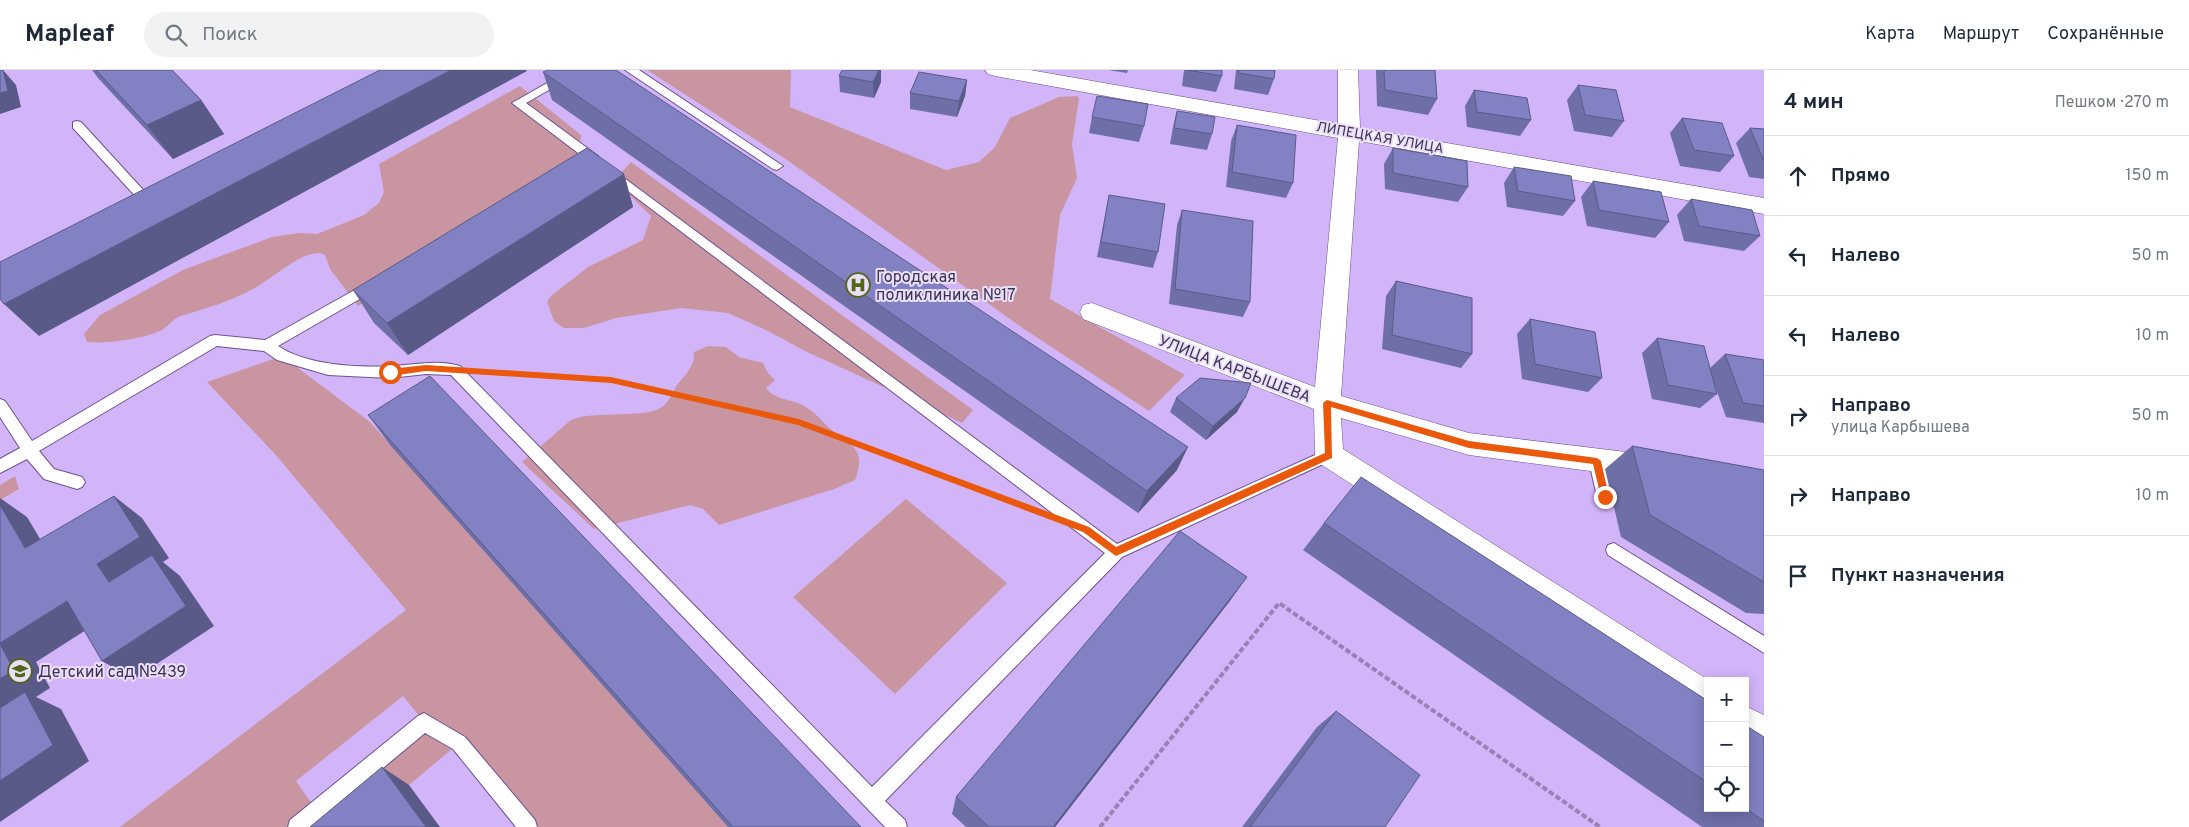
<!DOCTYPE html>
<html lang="ru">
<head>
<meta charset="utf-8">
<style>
  body { margin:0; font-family:Overpass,sans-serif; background:#f2f2f3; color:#1f2937 }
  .controls { position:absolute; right:15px; bottom:15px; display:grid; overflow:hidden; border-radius:0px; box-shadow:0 2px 12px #0003 }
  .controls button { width:45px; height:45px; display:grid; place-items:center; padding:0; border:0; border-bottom:1px solid #e0e1e3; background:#fff; color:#1f2937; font:25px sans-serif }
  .stop { position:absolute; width:15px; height:15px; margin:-11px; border:4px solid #ea580c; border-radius:50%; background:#fff }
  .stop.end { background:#ea580c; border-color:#fff; box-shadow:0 1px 5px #0008 }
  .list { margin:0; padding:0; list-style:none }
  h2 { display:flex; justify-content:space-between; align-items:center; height:65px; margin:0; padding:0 20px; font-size:21px }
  h2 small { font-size:16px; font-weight:400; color:#747a83 }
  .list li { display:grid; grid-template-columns:32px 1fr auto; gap:15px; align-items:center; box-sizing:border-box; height:80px; padding:0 20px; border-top:1px solid #e0e1e3 }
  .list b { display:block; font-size:19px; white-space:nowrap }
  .list p { margin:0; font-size:16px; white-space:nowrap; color:#747a83 }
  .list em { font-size:16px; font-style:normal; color:#747a83 }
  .icon { flex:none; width:28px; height:28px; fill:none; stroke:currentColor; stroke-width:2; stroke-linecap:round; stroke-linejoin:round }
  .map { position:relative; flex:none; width:1764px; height:757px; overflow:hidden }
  header { display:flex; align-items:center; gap:30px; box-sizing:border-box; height:70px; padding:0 25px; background:#fff; border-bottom:1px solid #e0e1e3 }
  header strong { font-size:24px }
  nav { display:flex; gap:28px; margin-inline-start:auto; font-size:18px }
  .search { width:350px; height:45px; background:#f2f2f3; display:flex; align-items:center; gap:12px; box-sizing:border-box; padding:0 18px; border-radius:28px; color:#747a83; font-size:19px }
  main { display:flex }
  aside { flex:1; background:#fff }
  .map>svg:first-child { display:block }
  .green { fill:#c995a1; fill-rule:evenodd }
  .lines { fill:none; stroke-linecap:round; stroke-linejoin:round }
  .lane-casing { stroke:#6c528e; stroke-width:2 }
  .street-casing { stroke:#6c528e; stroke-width:1 }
  .path-far1 { stroke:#9781b5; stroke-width:2.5; stroke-dasharray:4.5 2; stroke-linecap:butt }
  .path { stroke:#9781b5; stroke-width:4; stroke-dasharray:5.5 2.5; stroke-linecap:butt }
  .lane { fill:#fff; fill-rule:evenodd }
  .street { fill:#fff; fill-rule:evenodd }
  .wall { fill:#6f6fa8 }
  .shaded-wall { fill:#5a5a88 }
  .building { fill:#8181c3; stroke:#5a5a88 }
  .route { fill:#ea580c }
  .labels { text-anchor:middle; stroke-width:4; stroke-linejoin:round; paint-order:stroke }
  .far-street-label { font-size:14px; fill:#3e334e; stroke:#eadffb }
  .poi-label { font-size:16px; fill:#3e334e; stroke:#eadffb; text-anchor:start }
  .street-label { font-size:16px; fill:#3e334e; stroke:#eadffb }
</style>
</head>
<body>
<header>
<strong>Mapleaf</strong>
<div class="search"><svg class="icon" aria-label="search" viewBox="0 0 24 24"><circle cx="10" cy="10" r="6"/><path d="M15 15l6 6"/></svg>Поиск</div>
<nav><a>Карта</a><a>Маршрут</a><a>Сохранённые</a></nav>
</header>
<main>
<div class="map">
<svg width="1764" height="757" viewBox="0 0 1764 757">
  <rect width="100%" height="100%" fill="#d2b5f9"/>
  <path class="green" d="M647,0H791L790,37L946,100L979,92L995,77L1010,48L1059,27L1077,26L1079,29L1072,74L1077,108L1060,145L1050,229L1185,305L1149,341L1024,259L787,90Z
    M520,16L581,65L578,115L358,236L330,199L325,185C310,176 280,202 267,210C241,229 209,237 178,247C171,251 167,258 160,261C142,269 106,274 87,272L84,264L100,245L183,200L272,167L300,163L317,164L364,145L379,133L384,122L379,94Z
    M631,92L973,340L962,353L805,281L768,261L728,243L681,238L616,248L584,258H564L554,251L547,232L551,226L588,197L643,170L651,146L614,110Z
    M708,276L726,277L739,287L763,293L768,303L775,310L766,318C774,329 788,329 800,334C811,339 819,347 827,356C848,375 868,376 855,410L834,419L719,455L703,439L690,435L594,459L522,392L571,350C594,340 647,349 662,337C670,331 672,323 677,315C686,304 695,296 694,282Z
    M282,286L370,352L728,757H528L459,673L359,757H120L406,540L275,384L207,312ZM403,626L424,652L317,741L296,711Z
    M15,406L19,419L0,430V415Z
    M906,429L1007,513L895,624L793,527Z"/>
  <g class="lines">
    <g class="lane-casing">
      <path id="lane" d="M570,0H584L526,33L598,86L600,89L598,92H590L512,33Z
        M625,0H639L783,96L777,100L773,99Z
        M77,51L81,52L156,134L158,137L156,140H148L73,58V52Z
        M612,99L1117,474L1324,381L1329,379L1334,381L1337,385L1334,389L1122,487L885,731L905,750L907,757H885L451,305L426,304L390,308L328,305L277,290L264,281L217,276L39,381L54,399L82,407L85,412L82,417L77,419L44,409L27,389L0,403V389L20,378L0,347V329L5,331L32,371L210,266L215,265L265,270L369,212H379L381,215L379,218L278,276C306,295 358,298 391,296C414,295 438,289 460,296L872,717L1105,483L608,106L606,103L608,100Z
        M1597,385L1602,387L1605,391L1613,427L1610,432L1605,434L1600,432L1597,427L1589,391L1592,387Z
        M1614,473L1764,566V583L1608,485L1606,480L1608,475Z
        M424,643L465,667L535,750L537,757H516L453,679L425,663L312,757H288L290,750L418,646Z"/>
    </g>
    <g class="street-casing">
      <path id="street" d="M985,0H1030L1338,54V0H1358L1360,58L1764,128V144L1359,71L1341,326L1469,363L1651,385L1661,389L1665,397L1661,405L1651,409L1469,385L1341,348L1343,379L1710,611H1708V644L1697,639L1319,393L1315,385L1314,339L1083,249L1080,242L1083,235L1092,233L1315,317L1338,68L995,6L988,4Z
        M1745,636L1764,645V680L1745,671Z"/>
    </g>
    <path class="path-far1" d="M491,302L611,310L692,328"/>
    <path class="path" d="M686,327L799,352L999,427
      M1100,757L1279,533L1600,757"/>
    <use href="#lane" class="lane"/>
    <use href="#street" class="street"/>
  </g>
  <path class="wall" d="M92,0H172L201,30L224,64L173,89L98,8Z
    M1108,0H1128L1127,3Z
    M1184,0H1222V6L1216,22L1182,16Z
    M1236,0H1275L1274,9L1268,25L1234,19Z
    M1376,0H1435L1437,29L1428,45L1377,36Z
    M543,2L1177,400L1138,443L552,30Z
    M839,6L881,12L874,28L840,22Z
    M967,10L965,26L957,47L910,39V23Z
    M1578,15L1624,51L1612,67L1574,61L1567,30Z
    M1474,20L1531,50L1520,66L1467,57L1465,36Z
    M1177,41L1212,64L1207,80L1170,74L1173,57Z
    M1092,47L1144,56L1139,72L1089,63Z
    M1682,48L1734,86L1720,102L1680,96L1670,63Z
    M1237,55L1293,113L1286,128L1226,117L1231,71Z
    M1750,58L1764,59V109L1749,107L1736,73Z
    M1393,78L1468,117L1458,132L1385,119L1384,94Z
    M1514,97L1575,131L1563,146L1507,137L1504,113Z
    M624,104L633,137L408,285L374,253L353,220Z
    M1593,111L1669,152L1655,168L1587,156L1581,127Z
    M1109,125L1158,182L1153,198L1097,187L1106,140Z
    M1691,129L1760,166L1744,181L1684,171L1677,145Z
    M1182,140L1250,232L1243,247L1169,234L1177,155Z
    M1396,211L1472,284L1461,298L1382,279L1386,226Z
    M1530,249L1602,308L1588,322L1522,309L1517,264Z
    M1657,268L1710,298L1725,284L1764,290V353L1726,347L1714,313L1717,324L1700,338L1652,329L1642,283Z
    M1176,328L1237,342L1206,370L1170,342Z
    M368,345L861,757H728L390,375Z
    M1632,376L1764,400V544L1746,543L1621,467L1605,399Z
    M1324,453L1708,631V738H1745L1764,667V757H1702L1303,480Z
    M1247,507L1229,532L1055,757H966L952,744L956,727Z
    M1336,641L1385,757H1242L1317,657Z"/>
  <path class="shaded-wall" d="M3,0L16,15L21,37L0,44V23Z
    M451,0H526L527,1L39,266L4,234Z
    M879,0H881V12L874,28L873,12Z
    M967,10L965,26L957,47L959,31Z
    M201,30L224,64L173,89L147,55Z
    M624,104L633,137L408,285L387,253Z
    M1245,328L1237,342L1206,370L1213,356Z
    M1188,377L1177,400L1138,443L1147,421Z
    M114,426L142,448L169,488L163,492L180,506L214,556L134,609L102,591L97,494Z
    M0,428L27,447L58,499L25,478L0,435Z
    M1247,507L1229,532L1055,757H1053Z
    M67,531L100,551L36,592L50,618L36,627L61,639L89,691L0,752V573Z
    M382,697L409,715L440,757H426Z"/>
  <path class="building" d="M0,0H3L8,21L0,23Z
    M96,0H172L201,30L147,55Z
    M380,0H451L4,234L0,229V192Z
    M548,0H616L1188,377L1147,421L543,2Z
    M842,0H879L873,12L839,6Z
    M1187,0H1222V6Z
    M1239,0H1275L1274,9L1239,3Z
    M1384,0H1435L1437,29L1385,20Z
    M919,2L967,10L959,31L910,23Z
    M1578,15L1616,20L1624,51L1585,45Z
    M1474,20L1527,28L1531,50L1477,42Z
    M1097,26L1148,34L1144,56L1092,47Z
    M1177,41L1215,47L1212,64L1174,58Z
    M1682,48L1722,53L1734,86L1694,80Z
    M1237,55L1296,65L1293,113L1232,102Z
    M1750,58L1764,59V91Z
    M587,78L624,104L387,253L353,220Z
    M1393,78L1467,91L1468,117L1393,103Z
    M1514,97L1571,106L1575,131L1518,121Z
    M1593,111L1661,122L1669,152L1599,140Z
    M1109,125L1165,134L1158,182L1101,172Z
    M1691,129L1752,140L1760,166L1699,156Z
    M1182,140L1253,151L1250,232L1175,219Z
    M1396,211L1472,228V284L1392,265Z
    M1530,249L1595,262L1602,308L1535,294Z
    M1657,268L1704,276L1717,324L1668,315Z
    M1725,284L1764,290V336L1743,333Z
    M430,306L861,757H733L368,345Z
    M1200,308L1251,313L1245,328L1213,356L1176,328Z
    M1632,376L1764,400V512L1650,445Z
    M1361,407L1708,631V713L1324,453Z
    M114,426L140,467L97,494L109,512L152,485L186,536L102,591L67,531L0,573V435L25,478Z
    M1180,461L1247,507L1053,757H989L956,727Z
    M0,574L14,600L0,609Z
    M25,622L53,675L0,711V638Z
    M1336,641L1420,705L1385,757H1250Z
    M1745,655L1764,667V751L1745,738Z
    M382,697L426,757H310Z"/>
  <path class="route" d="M426,295L611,307L799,349L1089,457L1116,477L1325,383L1323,333L1327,330L1469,371L1597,388L1601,391L1609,427L1605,431L1601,427L1593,394L1469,378L1331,337L1332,388L1116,486L1083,462L798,355L611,313L426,301L390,306L386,302L390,299Z"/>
  <defs>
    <g id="hospital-ring" transform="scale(1.25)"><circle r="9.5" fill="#eadffb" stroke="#526715" stroke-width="1.5"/><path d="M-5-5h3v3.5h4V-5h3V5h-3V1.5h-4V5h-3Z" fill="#526715"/></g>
    <g id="school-ring" transform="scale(1.25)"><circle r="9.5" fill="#eadffb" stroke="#526715" stroke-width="1.5"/><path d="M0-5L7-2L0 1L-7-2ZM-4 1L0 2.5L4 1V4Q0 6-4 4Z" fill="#526715"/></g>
  </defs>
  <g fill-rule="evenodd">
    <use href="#hospital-ring" x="858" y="215"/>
    <use href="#school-ring" x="20" y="601"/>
  </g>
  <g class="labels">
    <g class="far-street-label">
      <text transform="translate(1380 67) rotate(10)" y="5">ЛИПЕЦКАЯ УЛИЦА</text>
    </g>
    <g class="poi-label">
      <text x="876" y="212">Городская<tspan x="876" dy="18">поликлиника №17</tspan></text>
      <text x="38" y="607">Детский сад №439</text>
    </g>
    <g class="street-label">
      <text transform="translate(1235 298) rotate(21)" y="6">УЛИЦА КАРБЫШЕВА</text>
    </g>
  </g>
</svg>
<div class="controls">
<button>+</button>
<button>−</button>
<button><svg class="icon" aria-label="locate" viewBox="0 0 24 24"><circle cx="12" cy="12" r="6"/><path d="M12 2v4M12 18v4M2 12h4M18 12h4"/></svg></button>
</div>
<div class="stop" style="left:390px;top:302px"></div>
<div class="stop end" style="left:1605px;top:427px"></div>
</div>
<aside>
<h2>4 мин<small>Пешком · 270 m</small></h2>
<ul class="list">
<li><svg class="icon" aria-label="ahead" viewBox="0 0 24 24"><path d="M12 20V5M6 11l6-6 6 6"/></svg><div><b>Прямо</b></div><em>150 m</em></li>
<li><svg class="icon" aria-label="left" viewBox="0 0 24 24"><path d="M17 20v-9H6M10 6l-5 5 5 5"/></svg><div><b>Налево</b></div><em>50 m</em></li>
<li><svg class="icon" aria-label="left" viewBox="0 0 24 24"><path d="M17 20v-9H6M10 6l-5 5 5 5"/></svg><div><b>Налево</b></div><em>10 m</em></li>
<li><svg class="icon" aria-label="right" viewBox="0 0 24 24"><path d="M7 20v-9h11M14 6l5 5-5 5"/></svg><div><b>Направо</b><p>улица Карбышева</p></div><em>50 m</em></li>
<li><svg class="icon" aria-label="right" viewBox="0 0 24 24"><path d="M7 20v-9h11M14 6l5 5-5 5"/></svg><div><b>Направо</b></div><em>10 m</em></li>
<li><svg class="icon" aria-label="arrive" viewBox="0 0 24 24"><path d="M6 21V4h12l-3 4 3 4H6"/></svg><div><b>Пункт назначения</b></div></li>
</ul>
</aside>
</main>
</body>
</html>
